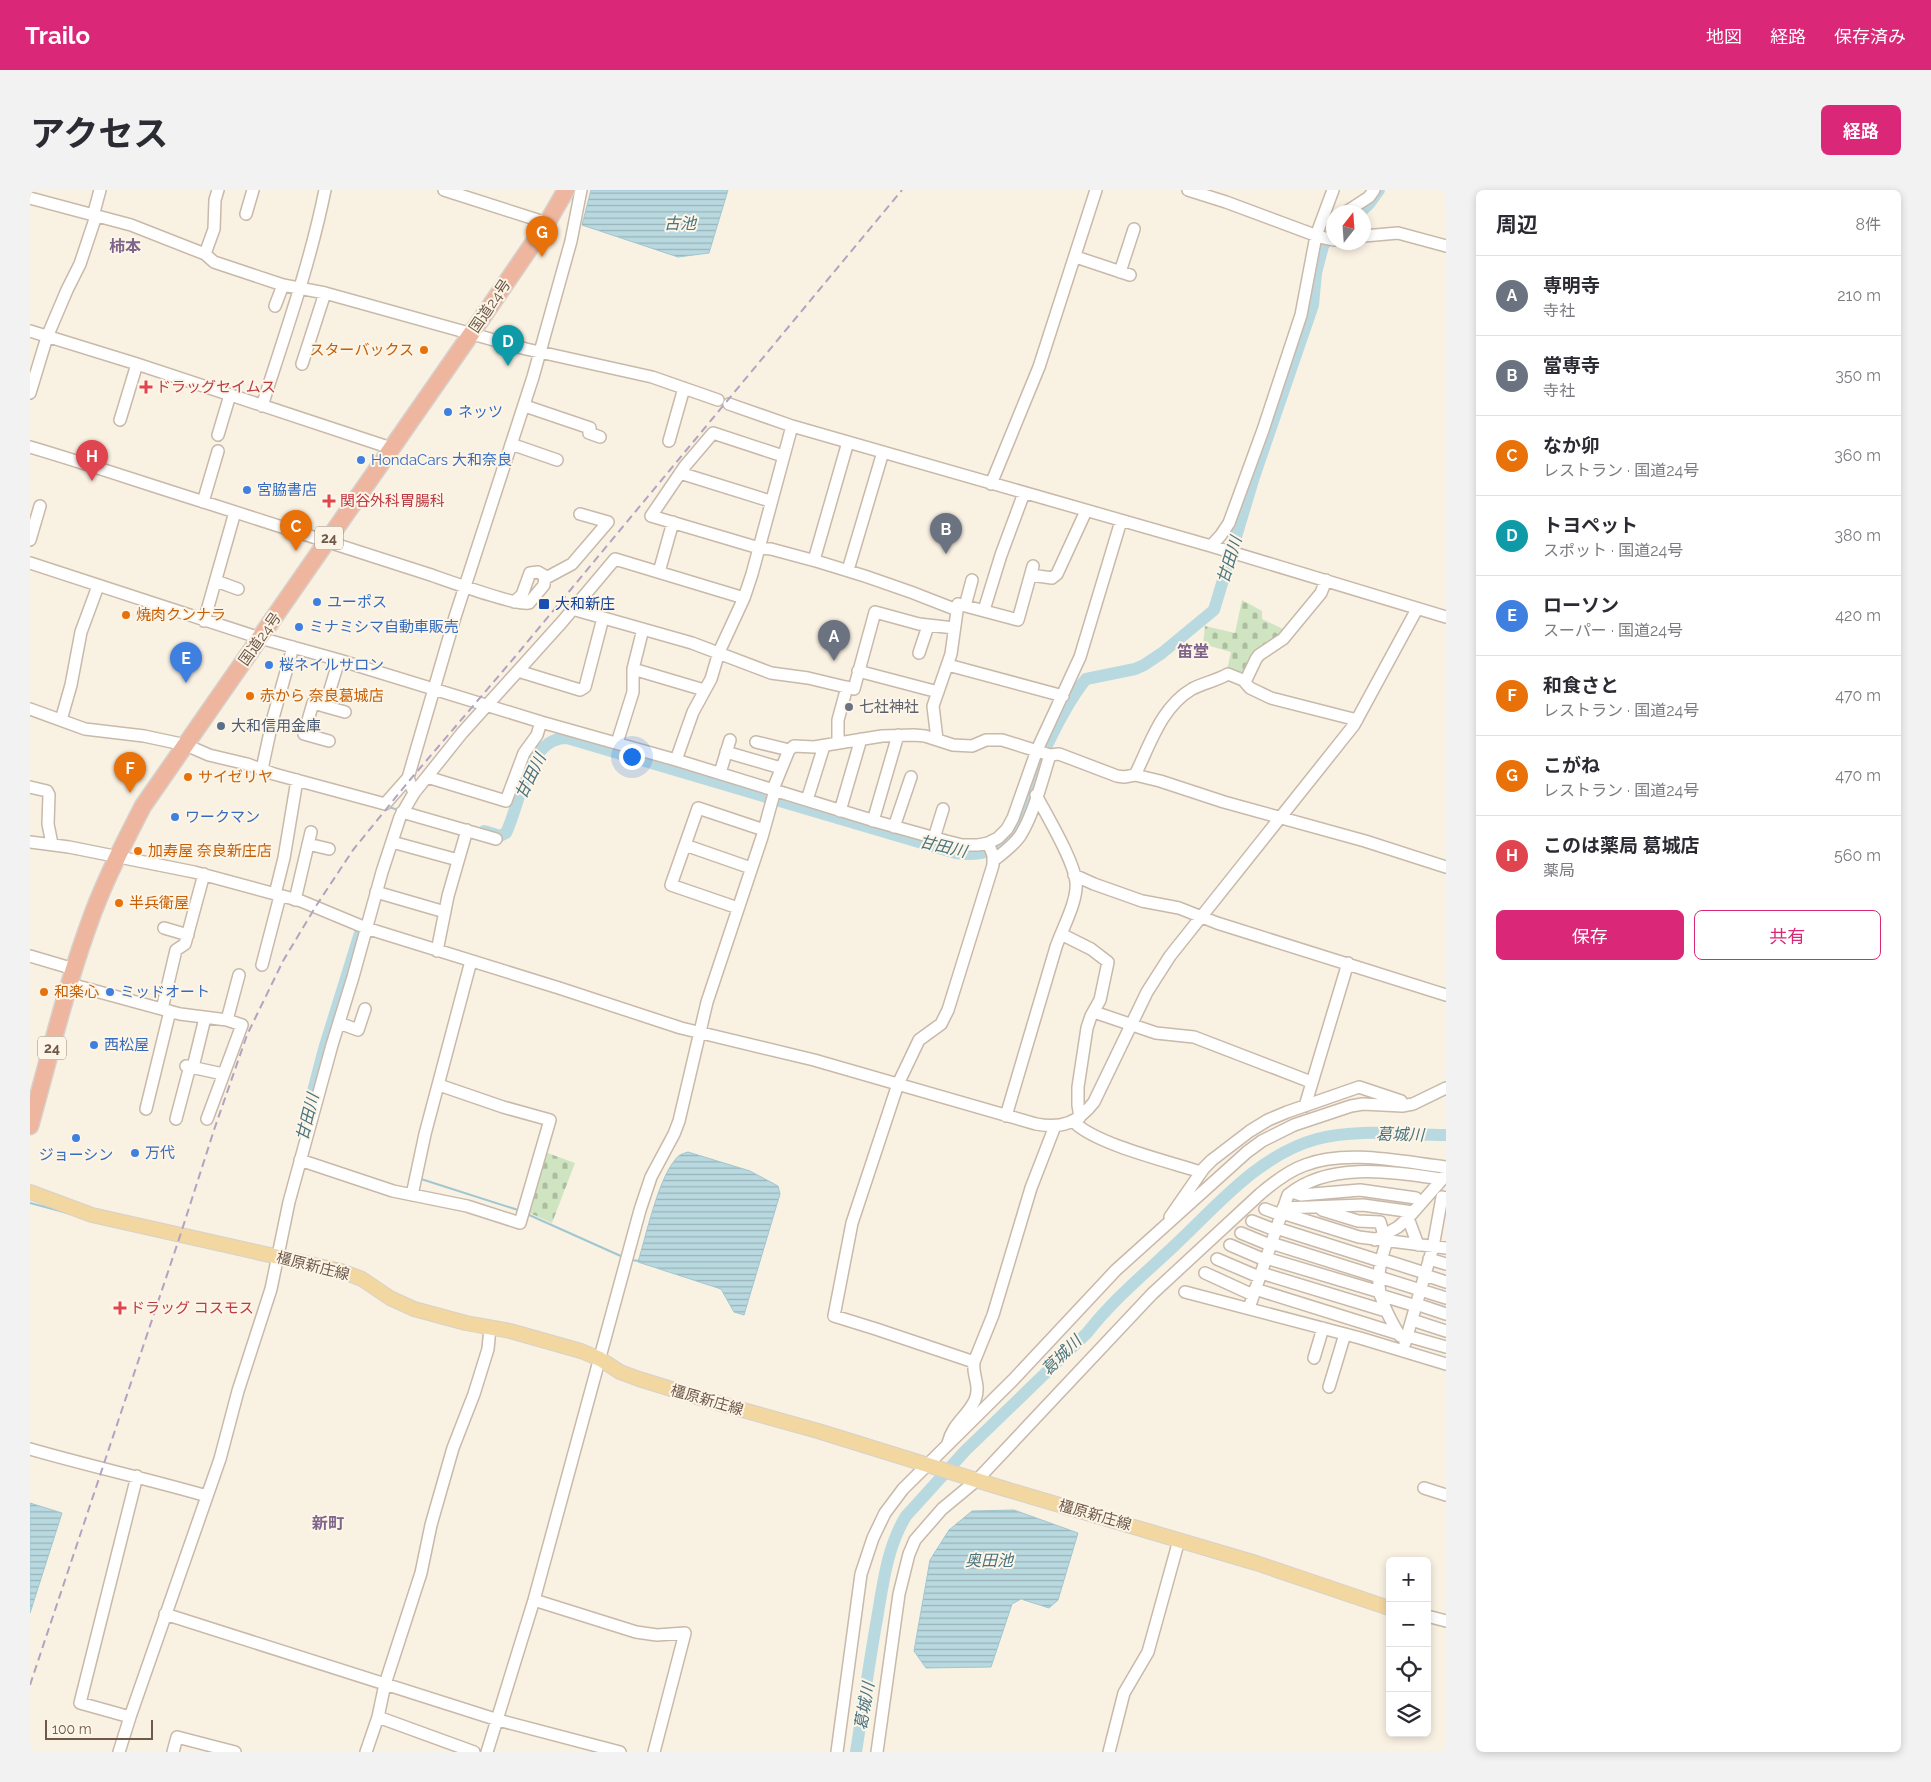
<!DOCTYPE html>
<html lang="ja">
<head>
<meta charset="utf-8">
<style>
  body { margin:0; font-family:Raleway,"Noto Sans JP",sans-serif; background:#f2f2f3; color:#2b2b33 }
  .controls { position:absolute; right:15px; bottom:15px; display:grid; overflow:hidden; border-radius:8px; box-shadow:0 2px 8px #0003 }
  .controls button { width:45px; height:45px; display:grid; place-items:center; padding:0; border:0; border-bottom:1px solid #e1e1e2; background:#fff; color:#2b2b33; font:25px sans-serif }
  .compass { position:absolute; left:1296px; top:15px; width:45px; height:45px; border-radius:50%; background:#fff; box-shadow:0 2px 8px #0003; rotate:17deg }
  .scale { position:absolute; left:15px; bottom:12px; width:108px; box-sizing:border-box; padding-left:5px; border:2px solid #6e594b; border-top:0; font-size:14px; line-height:18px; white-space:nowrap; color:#6e594b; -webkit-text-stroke:4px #fdf5e7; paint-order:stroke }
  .you { position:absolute; left:601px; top:566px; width:18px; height:18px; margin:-12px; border:4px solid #fff; border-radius:50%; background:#1a73e8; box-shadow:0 0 0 8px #1a73e833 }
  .badge { display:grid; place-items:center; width:32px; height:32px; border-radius:50%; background:#db2777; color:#fff; font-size:16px; font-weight:700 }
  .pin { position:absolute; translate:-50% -41px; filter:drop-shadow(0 1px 2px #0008) }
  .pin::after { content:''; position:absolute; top:26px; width:18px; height:15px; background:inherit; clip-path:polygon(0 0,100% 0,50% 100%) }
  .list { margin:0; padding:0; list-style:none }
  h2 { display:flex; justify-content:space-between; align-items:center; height:65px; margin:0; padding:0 20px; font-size:21px }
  h2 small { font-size:16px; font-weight:400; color:#7c7c81 }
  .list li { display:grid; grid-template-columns:32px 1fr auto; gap:15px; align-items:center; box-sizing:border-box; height:80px; padding:0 20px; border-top:1px solid #e1e1e2 }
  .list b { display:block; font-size:19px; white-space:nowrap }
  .list p { margin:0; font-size:16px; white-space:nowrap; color:#7c7c81 }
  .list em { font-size:16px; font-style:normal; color:#7c7c81 }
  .actions { display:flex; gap:10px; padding:15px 20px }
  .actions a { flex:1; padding:11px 0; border:1px solid #db2777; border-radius:8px; text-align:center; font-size:18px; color:#db2777 }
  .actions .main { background:#db2777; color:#fff }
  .icon { flex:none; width:28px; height:28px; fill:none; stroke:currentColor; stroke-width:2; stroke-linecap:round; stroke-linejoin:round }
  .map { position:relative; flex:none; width:1416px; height:1562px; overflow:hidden; border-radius:8px }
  header { display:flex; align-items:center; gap:30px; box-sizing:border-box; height:70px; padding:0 25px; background:#db2777; color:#fff }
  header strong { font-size:24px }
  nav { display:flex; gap:28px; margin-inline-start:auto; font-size:18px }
  .intro { display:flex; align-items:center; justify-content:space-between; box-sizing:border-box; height:120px; padding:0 30px }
  h1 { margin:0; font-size:35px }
  .button { padding:12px 22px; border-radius:8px; background:#db2777; color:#fff; font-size:18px; font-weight:700 }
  main { display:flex; gap:30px; padding:0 30px }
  aside { flex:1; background:#fff; border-radius:8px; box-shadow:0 2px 8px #0003 }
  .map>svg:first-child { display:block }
  .cemetery { fill:url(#cemetery-stones) }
  .water { fill:url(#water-rules); stroke:#a0c7d1 }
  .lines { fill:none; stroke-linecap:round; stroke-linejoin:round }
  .stream { stroke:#a0c7d1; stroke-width:2 }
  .river { stroke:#b9d9e0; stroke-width:12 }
  .minor-casing { stroke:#c8b9aa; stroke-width:14 }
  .major-casing { stroke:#d6d1cd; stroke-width:16 }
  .highway-casing { stroke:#d6d1cd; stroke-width:19 }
  .minor { stroke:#fff; stroke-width:11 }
  .major { stroke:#f2d7a0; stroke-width:14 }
  .highway { stroke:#eeb69e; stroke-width:16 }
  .rail { stroke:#b4a2c0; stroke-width:2; stroke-dasharray:8 5; stroke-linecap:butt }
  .food-dot { fill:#e8710a; stroke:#fdf5e7; stroke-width:2 }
  .health-dot { fill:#e0444e; stroke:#fdf5e7; stroke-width:2 }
  .shop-dot { fill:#3f7fe0; stroke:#fdf5e7; stroke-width:2 }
  .transit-dot { fill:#1a4fb4; stroke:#fdf5e7; stroke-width:2 }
  .worship-dot { fill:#6b7280; stroke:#fdf5e7; stroke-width:2 }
  .service-dot { fill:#5c6f8a; stroke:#fdf5e7; stroke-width:2 }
  .labels { text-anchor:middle; stroke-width:4; stroke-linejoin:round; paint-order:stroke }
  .shield { fill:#fdf5e7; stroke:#99887a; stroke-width:1 }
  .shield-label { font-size:14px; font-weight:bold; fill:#6e594b }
  .street-label { font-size:15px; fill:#6e594b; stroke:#fdf5e7 }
  .food-label { font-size:15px; fill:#c56008; stroke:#fdf5e7; text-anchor:start }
  .health-label { font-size:15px; fill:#be3a42; stroke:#fdf5e7; text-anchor:start }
  .shop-label { font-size:15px; fill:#366cbe; stroke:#fdf5e7; text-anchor:start }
  .transit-label { font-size:15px; fill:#164399; stroke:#fdf5e7; text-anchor:start }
  .worship-label { font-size:15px; fill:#5b616d; stroke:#fdf5e7; text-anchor:start }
  .service-label { font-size:15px; fill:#4e5e75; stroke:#fdf5e7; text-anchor:start }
  .water-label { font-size:16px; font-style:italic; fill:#477480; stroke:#fdf5e7 }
  .neighbourhood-label { font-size:16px; font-weight:bold; fill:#7e638b; stroke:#fdf5e7 }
</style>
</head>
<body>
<header>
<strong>Trailo</strong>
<nav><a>地図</a><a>経路</a><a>保存済み</a></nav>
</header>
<div class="intro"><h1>アクセス</h1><a class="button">経路</a></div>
<main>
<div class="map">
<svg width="1416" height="1562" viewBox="0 0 1416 1562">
  <defs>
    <pattern id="cemetery-stones" width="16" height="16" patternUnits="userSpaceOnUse" patternTransform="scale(1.25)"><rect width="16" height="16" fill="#cfe5c2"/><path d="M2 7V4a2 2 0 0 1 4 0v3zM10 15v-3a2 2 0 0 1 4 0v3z" fill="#acbda0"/></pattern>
    <pattern id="water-rules" width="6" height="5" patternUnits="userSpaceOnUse" patternTransform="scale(1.25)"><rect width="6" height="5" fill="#b9d9e0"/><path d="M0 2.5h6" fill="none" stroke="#9bb3b8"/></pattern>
  </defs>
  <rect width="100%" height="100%" fill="#f9f1e2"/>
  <path class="cemetery" d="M1212,410L1232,421V429L1257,441L1214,486L1197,480L1201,462L1173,454L1175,436L1205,443Z
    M512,961L545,973L522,1033L495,1021Z"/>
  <path class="water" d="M561,0H698L679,63L648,67L552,35Z
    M658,962L720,981L748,996L750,1004L714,1125L704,1122L691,1099L608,1072C616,1046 628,990 645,970C648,965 652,964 658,962Z
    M0,1313L32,1323L0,1423Z
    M984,1320L1048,1343L1028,1410L1019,1418L991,1409L982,1414L961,1477L896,1478L884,1461L900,1370L919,1340L942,1321Z"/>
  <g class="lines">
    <path class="stream" d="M359,617L368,620
      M391,989L488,1020
      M0,1013L41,1024
      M497,1024L593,1067
      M600,1070L610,1071"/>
    <path class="river" d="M1330,22L1339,14L1349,0
      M454,641L470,646L476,643C490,615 497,547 537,548L926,663C994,673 992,612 1012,566C1023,542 1039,510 1056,489L1105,479L1114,475L1132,463L1184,420L1224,287L1283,115L1286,83L1293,56L1304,39
      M276,928L294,859L330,743
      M826,1562C833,1518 839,1473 847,1429C853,1394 857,1357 876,1326L935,1261L1057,1143C1082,1111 1113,1085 1143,1057C1186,1017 1228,965 1287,949C1329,938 1374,945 1416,945"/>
    <g class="minor-casing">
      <path id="minor" d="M414,0L517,33
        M1158,0L1196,12L1290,47L1304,50
        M0,8L101,35L175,64L184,72L253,95L295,103L496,159L622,187L688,210
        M1316,22L1339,7L1344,0
        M216,24L223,0
        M63,26L70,0
        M1334,46L1368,43L1416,56
        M175,64L184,39L185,10L188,0
        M1046,67L1100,85
        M1090,82L1104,39
        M245,116L253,95
        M0,141L107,174L361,258
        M272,174L295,103
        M0,203L17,147L37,100L50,74L66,26
        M699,214L762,236L1181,356L1416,427
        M232,216C255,144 280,74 295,0
        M495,216L560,238L559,243L570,247
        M90,230L107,174
        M188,245L200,205
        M639,251L654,198
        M481,254L527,270
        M0,257C58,274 116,294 174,312C248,336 323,360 398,384C413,389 489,417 499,413L514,395L515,386L508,382L500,383L492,405L484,412
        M753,266L683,243L655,276L621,326L729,358L741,359C805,375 866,395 927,420
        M650,283L740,311
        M961,294L1009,177L1066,0
        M173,312L188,261
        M0,350L10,316
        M1181,356L1191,345L1199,333L1233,240L1271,125L1286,46L1303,0
        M784,370L818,252
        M0,373L230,448L309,470L511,532L646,570L848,632L916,651L932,655H948L958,653L968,648L977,639L983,628L1007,560L1050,467L1091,331
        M818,380L853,262
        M629,382L643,332
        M1001,385L1022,388L1027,384L1056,321
        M516,388L542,374L578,332L550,324
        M186,391L208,399
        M935,416L942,390
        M542,419L662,453L741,483L778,488L824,499L845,422L889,434L924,438
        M954,420L971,365L994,303
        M174,431L205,322
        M889,463L898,436
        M918,475L1033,506
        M603,479L674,500
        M488,481L550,500L555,497L573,428
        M828,481L908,502
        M1215,492L1226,469L1229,465L1253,449L1291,403L1296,390
        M295,516L309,470
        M0,519L55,539L114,546L156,555L179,565L217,574L244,584L355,614L378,588
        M31,530L41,495L51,442L68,396
        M907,549L903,516L921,464L928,414L988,430L1003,376
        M299,551L274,544L283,513L315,522
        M726,552L759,560
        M587,553L603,502V479L613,439
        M808,553V530L817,497
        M696,562L751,578
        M646,570L663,522L681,489L689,462L714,408L722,384L762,236
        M232,579L243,528L263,457
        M690,583L700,550
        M1105,585C1120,555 1131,517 1162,499C1173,493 1186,491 1198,484L1213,490L1220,498L1241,508L1327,530
        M397,587L476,611L494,563L507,545L511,532
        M0,597L17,601L19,605L18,634L22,654
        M743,599L759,560L764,556L784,557L852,546L884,545L895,546L923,555L942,556L956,550H972L1020,565L1029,564L1087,586L1094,587L1105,585L1130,591L1194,612L1335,651L1416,677
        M384,603L378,588L425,427L503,187L541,51L551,0
        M777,610L794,556
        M810,621L831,549
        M372,622L466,649
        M843,631L868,545
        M864,637L881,587
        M904,648L913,619
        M0,652L39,657L164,682L271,711L336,738L529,798L651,838L784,870L1006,934C1031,939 1048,933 1064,912L1117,802L1140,766L1324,535L1387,419
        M362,652L428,670
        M278,654L299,659
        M655,655L721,678
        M964,670C973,663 983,656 990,646C1004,624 1012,590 1020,565
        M1044,685L1064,694L1112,711L1149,718L1187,733L1416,805
        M346,702L415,722
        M245,704L254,668L267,590
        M265,710L281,642
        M708,718L641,695L668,618L734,640
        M134,738L158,745
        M1031,744L1061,759L1078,772L1070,810L1061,826L1057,838L1048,897V915L1050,927
        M407,761L418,706L437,640
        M0,766L44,779
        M232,775L250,706
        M40,794L150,824L197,830L212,835L177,929
        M132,819L146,760L155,754L174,684
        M1064,822L1126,843L1164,847L1281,892
        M197,830L209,785
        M309,833L328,840L335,819
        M156,876L193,884
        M163,877L175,828
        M1275,916L1318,773
        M116,919L140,821
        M976,926C993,870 1009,813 1026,757C1032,739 1048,711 1046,692C1044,671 1017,626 1006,605
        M146,929L160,876
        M1044,932C1065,954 1140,972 1171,982
        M270,970L363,1001L437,1016L490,1033L520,930L473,917L409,895
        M1262,1002L1271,1005L1330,1000L1386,1008
        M382,1005L395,944L441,771
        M1253,1018L1333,1015L1383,1022
        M1235,1019L1251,1025
        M1292,1020L1328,1031L1350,1032L1354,1045
        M1252,1023L1329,1047L1416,1058
        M1140,1027L1174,978L1182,970L1220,941L1238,930L1257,922L1329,897L1371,911
        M1378,1028L1388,1055
        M1222,1031L1245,1040
        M1246,1038L1350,1071
        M1211,1043L1240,1055
        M1345,1050L1368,1037L1378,1028L1416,985
        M1357,1051C1342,1092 1348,1110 1370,1146
        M1241,1053L1416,1108
        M1200,1055L1235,1070
        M1236,1068L1350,1102
        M1187,1069L1229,1087
        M1351,1069L1395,1083
        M1399,1069L1416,1074
        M1175,1083L1223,1105
        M1231,1083L1356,1121
        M1395,1085L1416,1092
        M1225,1099L1369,1144
        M1155,1102L1330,1148L1416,1174
        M1350,1105L1386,1116
        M1386,1114L1416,1124
        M1219,1118L1258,1005C1299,971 1363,982 1412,989
        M1382,1130L1416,1141
        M1377,1146L1416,1157
        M1375,1153L1403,1057L1412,1007L1416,1008
        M1284,1168L1293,1138
        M944,1172L846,1139L804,1126L822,1033L868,894L889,850L911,834L918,820L963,675V665L958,653
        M1299,1197L1315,1144
        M918,1253C923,1233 937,1227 945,1210C951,1195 942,1186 944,1172L963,1125L1001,998L1025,936
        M0,1259C59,1276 118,1289 177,1306
        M1394,1298L1416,1305
        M504,1410L606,1442L627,1445L655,1443L624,1562
        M135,1424L468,1530L590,1562
        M1397,1426L1416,1431
        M100,1527L50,1513L107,1286
        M89,1562L100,1527L190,1269L208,1201L241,1099L259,1012L302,855L323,787L352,682L370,627L384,603L432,543L532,432L585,369L714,408
        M143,1562L147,1547L205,1562
        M336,1562L348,1527
        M444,1562L348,1527L355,1494L391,1383L401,1335L423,1258L444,1204L458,1159L460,1138
        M457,1562L504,1410L610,1020L621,987L644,944L649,931L677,812L732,647L745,600
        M807,1562L831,1384L843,1348L855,1323L873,1299L983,1190L1086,1080L1217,962L1232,951L1264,935L1321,916L1333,914L1372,916L1383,914L1416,898
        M847,1562L869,1404L879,1364L885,1350L912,1319L947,1290L1122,1104L1230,1004C1244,992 1258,981 1275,975C1317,959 1372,972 1416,977
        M1079,1562L1094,1503L1118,1462L1149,1350"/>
    </g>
    <g class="major-casing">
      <path id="major" d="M0,1002L62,1025L311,1081L332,1089L360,1108L384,1119L436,1133L480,1141L551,1161L570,1169L590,1182L609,1189L677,1210L788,1241L972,1298L1226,1373L1359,1418"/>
    </g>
    <g class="highway-casing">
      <path id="highway" d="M0,936C20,865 37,792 63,723C77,686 95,651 113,616L441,144L517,33L536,0"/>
    </g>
    <use href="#minor" class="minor"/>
    <use href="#major" class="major"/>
    <use href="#highway" class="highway"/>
    <path class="rail" d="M0,1495L151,1043L184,940L217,845L253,771L286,716L323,660L379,591L484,468L872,0"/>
  </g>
  <g class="food-dot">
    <circle cx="394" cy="160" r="5"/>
    <circle cx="96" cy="425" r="5"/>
    <circle cx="220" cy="506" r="5"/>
    <circle cx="158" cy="587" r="5"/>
    <circle cx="108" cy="661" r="5"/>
    <circle cx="89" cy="713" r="5"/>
    <circle cx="14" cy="802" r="5"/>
  </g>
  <g class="health-dot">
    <path d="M113.5 189.5h5v5h5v5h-5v5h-5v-5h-5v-5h5z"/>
    <path d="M296.5 303.5h5v5h5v5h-5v5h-5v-5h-5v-5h5z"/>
    <path d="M87.5 1110.5h5v5h5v5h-5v5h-5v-5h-5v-5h5z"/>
  </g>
  <g class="shop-dot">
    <circle cx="418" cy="222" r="5"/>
    <circle cx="331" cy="270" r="5"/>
    <circle cx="217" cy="300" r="5"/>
    <circle cx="287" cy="412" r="5"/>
    <circle cx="269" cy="437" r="5"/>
    <circle cx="239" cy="475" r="5"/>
    <circle cx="145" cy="627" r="5"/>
    <circle cx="80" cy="802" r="5"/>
    <circle cx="64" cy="855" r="5"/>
    <circle cx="46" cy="948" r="5"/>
    <circle cx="105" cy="963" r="5"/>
  </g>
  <rect class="transit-dot" x="508" y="408" width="12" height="12" rx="2.5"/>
  <circle class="worship-dot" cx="819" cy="517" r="5"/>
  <circle class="service-dot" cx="191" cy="536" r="5"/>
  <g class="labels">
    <g class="shield">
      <rect x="285" y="336.5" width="28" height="23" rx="4"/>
      <rect x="8" y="846.5" width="28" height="23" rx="4"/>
    </g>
    <g class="shield-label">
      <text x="299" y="353">24</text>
      <text x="22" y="863">24</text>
    </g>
    <g class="street-label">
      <text transform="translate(460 116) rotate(-56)" y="5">国道24号</text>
      <text transform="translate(230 449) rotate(-55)" y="5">国道24号</text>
      <text transform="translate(283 1076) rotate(14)" y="5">橿原新庄線</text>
      <text transform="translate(677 1210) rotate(16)" y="5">橿原新庄線</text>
      <text transform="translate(1065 1325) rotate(16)" y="5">橿原新庄線</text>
    </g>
    <g class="food-label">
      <text x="384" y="165" text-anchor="end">スターバックス</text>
      <text x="106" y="430">焼肉クンナラ</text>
      <text x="230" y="511">赤から 奈良葛城店</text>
      <text x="168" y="592">サイゼリヤ</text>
      <text x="118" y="666">加寿屋 奈良新庄店</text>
      <text x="99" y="718">半兵衛屋</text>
      <text x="24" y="807">和楽心</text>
    </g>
    <g class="health-label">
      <text x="126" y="202">ドラッグセイムス</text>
      <text x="310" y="316">関谷外科胃腸科</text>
      <text x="100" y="1123">ドラッグ コスモス</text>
    </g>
    <g class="shop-label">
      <text x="428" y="227">ネッツ</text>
      <text x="341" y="275">HondaCars 大和奈良</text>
      <text x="227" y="305">宮脇書店</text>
      <text x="297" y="417">ユーポス</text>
      <text x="279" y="442">ミナミシマ自動車販売</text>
      <text x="249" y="480">桜ネイルサロン</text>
      <text x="155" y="632">ワークマン</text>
      <text x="90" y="807">ミッドオート</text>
      <text x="74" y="860">西松屋</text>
      <text x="115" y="968">万代</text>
      <text x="46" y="970" text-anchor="middle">ジョーシン</text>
    </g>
    <g class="transit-label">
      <text x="525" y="419">大和新庄</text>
    </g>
    <g class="worship-label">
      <text x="829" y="522">七社神社</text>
    </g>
    <g class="service-label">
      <text x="201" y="541">大和信用金庫</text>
    </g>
    <g class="water-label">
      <text x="650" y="39">古池</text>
      <text transform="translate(1199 370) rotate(-73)" y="6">甘田川</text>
      <text transform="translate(500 586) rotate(-64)" y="6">甘田川</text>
      <text transform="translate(913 656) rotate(13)" y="6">甘田川</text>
      <text transform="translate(277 927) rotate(-76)" y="6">甘田川</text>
      <text transform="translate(1370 944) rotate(1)" y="6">葛城川</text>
      <text transform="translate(1031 1165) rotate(-45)" y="6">葛城川</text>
      <text x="959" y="1376">奥田池</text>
      <text transform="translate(834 1516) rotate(-80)" y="6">葛城川</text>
    </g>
    <g class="neighbourhood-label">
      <text x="95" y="62">柿本</text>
      <text x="1163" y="467">笛堂</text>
      <text x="298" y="1339">新町</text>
    </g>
  </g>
</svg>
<div class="controls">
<button>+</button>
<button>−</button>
<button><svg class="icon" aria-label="locate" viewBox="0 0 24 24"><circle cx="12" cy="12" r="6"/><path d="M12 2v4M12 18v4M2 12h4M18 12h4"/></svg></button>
<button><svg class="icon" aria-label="layers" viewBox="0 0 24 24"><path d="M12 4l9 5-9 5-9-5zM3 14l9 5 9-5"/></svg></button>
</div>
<svg class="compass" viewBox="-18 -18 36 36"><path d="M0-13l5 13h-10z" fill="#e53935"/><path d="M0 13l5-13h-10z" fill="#7c7c81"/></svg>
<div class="scale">100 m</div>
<div class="you"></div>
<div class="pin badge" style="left:804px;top:471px;background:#6b7280">A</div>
<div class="pin badge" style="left:916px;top:364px;background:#6b7280">B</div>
<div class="pin badge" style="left:266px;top:361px;background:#e8710a">C</div>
<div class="pin badge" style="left:478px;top:176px;background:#0f9aa8">D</div>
<div class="pin badge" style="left:156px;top:493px;background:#3f7fe0">E</div>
<div class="pin badge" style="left:100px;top:603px;background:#e8710a">F</div>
<div class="pin badge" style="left:512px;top:67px;background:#e8710a">G</div>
<div class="pin badge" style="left:62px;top:291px;background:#e0444e">H</div>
</div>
<aside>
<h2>周辺<small>8件</small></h2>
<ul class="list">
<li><span class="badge" style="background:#6b7280">A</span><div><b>専明寺</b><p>寺社</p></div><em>210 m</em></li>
<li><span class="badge" style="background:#6b7280">B</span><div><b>當専寺</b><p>寺社</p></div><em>350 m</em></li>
<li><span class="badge" style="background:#e8710a">C</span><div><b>なか卯</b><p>レストラン · 国道24号</p></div><em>360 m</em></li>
<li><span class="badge" style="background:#0f9aa8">D</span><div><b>トヨペット</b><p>スポット · 国道24号</p></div><em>380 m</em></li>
<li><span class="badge" style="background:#3f7fe0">E</span><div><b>ローソン</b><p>スーパー · 国道24号</p></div><em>420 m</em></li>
<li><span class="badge" style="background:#e8710a">F</span><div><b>和食さと</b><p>レストラン · 国道24号</p></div><em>470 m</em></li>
<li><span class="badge" style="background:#e8710a">G</span><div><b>こがね</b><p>レストラン · 国道24号</p></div><em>470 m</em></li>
<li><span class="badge" style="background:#e0444e">H</span><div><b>このは薬局 葛城店</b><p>薬局</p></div><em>560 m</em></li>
</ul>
<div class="actions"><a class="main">保存</a><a>共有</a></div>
</aside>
</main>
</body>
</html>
